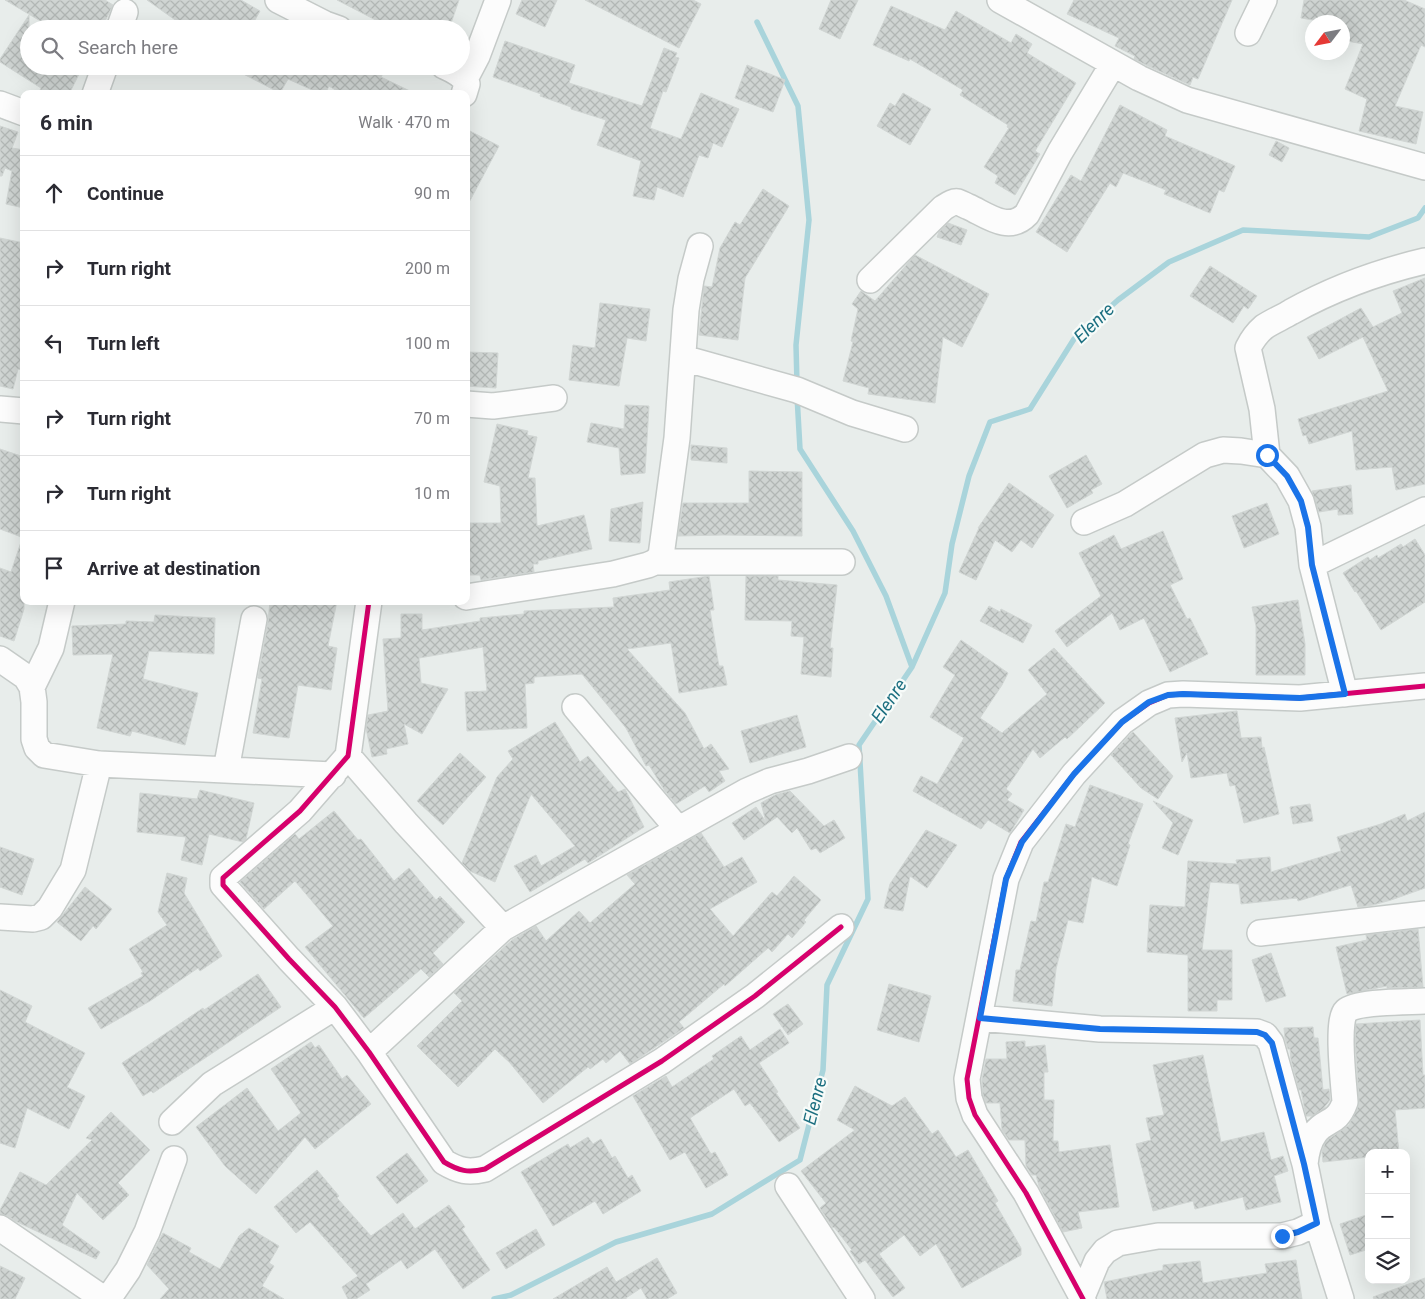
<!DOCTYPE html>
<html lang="en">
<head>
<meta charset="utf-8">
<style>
  body { margin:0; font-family:Roboto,sans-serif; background:#f7f7f7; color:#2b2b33 }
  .controls { position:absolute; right:15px; bottom:15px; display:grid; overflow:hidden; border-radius:10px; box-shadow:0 5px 20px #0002 }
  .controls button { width:45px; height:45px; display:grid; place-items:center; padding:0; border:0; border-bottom:1px solid #e1e1e2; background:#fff; color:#2b2b33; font:25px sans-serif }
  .compass { position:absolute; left:1305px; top:15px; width:45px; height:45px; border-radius:50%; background:#fff; box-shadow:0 5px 20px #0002; rotate:238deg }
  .stop { position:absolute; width:15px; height:15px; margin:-11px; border:4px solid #1a73e8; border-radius:50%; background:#fff }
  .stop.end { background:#1a73e8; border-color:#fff; box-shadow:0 1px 5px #0008 }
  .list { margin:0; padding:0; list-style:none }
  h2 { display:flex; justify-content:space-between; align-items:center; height:65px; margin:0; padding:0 20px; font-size:21px }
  h2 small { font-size:16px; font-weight:400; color:#7c7c81 }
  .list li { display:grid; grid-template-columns:32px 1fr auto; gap:15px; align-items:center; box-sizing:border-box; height:75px; padding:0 20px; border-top:1px solid #e1e1e2 }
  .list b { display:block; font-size:19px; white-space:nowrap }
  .list em { font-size:16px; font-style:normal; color:#7c7c81 }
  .icon { flex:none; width:28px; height:28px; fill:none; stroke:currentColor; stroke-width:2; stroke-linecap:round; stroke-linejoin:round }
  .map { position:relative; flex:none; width:1425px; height:1299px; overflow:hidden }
  .search { position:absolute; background:#fff; box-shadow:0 5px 20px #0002; left:20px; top:20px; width:450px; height:55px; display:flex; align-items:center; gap:12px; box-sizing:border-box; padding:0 18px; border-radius:28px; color:#7c7c81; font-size:19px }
  .panel { position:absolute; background:#fff; box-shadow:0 5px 20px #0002; left:20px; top:90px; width:450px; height:515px; border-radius:10px }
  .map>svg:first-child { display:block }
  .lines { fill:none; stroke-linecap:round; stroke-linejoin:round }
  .stream { stroke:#a9d4db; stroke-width:5.5 }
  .building { fill:url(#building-cross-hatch); stroke:#d1d6d4 }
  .minor-casing { stroke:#c5cac8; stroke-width:28 }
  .minor { stroke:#fcfcfc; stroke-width:25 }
  .cycleway-casing { stroke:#f7fbf9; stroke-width:8 }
  .cycleway { stroke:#d6006c; stroke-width:5 }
  .route { stroke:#1a73e8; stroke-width:6 }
  .labels { text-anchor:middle; stroke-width:4.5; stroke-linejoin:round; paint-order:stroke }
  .water-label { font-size:18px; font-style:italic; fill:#1c6f80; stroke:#f7fbf9 }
</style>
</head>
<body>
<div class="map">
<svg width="1425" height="1299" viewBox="0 0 1425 1299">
  <defs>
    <pattern id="building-cross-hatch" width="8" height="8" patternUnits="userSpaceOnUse" patternTransform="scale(1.25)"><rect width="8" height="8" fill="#cfd4d2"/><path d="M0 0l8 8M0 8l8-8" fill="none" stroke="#b2b7b5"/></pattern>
  </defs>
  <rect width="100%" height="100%" fill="#e8edeb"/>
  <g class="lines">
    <path class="stream" d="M757,22L798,106L809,220L796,345L797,384
      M797,396L800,449L853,531L886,596L912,667
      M494,1299L511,1295L616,1242L712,1214L800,1160L823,1070L827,985L868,899L859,745L912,667L945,593L952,544L969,476L990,422L1030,409L1074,339L1118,300L1169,262L1243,230L1369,237L1418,218L1425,208"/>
  </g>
  <path class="building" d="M5,0H105L113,5L101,29H54Z
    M147,0H241L260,11L250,29H188Z
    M337,0H459L449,29H393Z
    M522,0H557L545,27L516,14Z
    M585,0H693L701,4L679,48Z
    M831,0H858L840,39L819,29Z
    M1074,0H1232L1198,79L1193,77L1190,85L1146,65L1134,59L1135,56L1115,46L1119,38L1067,14Z
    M1304,0H1404L1425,9V47L1421,45L1395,106L1423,112L1416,144L1359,131L1367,99L1345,89L1363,44L1342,40V22H1326L1301,18Z
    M891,6L945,30L956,11L1011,43L1016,34L1032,44L1027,53L1076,83L1035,151L1040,154L1015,195L995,183L998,176L984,167L1009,128L1007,127L1008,125L960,95L963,90L910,59L909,61L873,45Z
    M29,15V66H83L69,94H38L41,88L0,62V59Z
    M505,41L575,65L569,83L642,106L664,48L677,53L675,57L679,58L666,92L663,91L650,128L681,139L701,93L739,109L722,147L713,143L708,158L699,155L683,197L657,187L654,200L633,196L641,161L597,145L606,120L571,109V107L540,96L541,94L493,77Z
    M747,65L785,80L773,112L735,98Z
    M228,66H387L381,77L416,94H342L329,86L325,94H321L288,79L280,93Z
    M903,93L931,109L910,145L877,126L890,103L895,106Z
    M1120,105L1167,130L1165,136L1235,166L1224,192L1219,190L1210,213L1164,194L1166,190L1123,173L1116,187L1110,183L1067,252L1036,232L1071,175L1081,181Z
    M0,126L18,132L12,148L24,150V208L6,204L12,171L5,168L2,176H0Z
    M466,129L499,146L466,208Z
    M1276,141L1289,148L1282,162L1269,155Z
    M763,189L789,206L745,278L738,340L699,335L704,286L712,287L720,248L735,222L740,225Z
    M948,223L967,230L961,245L937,237L939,232Z
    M0,238L24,243V362L22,370L18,369L13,389L0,386Z
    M915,255L989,294L962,347L943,337L935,403L868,394L869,388L843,381L853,342L851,341L858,309L852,304L861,291L875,301Z
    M1210,266L1257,296L1248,309L1244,306L1233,323L1190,296Z
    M1425,278V484L1396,490L1392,467L1356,470L1352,431L1309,444L1306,435L1303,436L1298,419L1388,391L1363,337L1319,359L1307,337L1361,308L1373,327L1402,313L1393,291Z
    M600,303L650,309L646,341L627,338L619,386L569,380L573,345L595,348Z
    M466,352L498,353L496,388L466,386Z
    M625,405L649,406L645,473L621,475L619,448L587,442L591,423L624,429Z
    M497,424L528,431L527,435L537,437L528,478H535L537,526L584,515L592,549L538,561V564H533L534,572L481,580L480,575H466V523H501L500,486L484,482Z
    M691,445L727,448V463L691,460Z
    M0,449L24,457V538L0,529Z
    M1086,455L1102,484L1091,490L1093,493L1067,508L1049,476Z
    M749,471L802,472V536L723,535L678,536L683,503H749Z
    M1009,483L1054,515L1032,548L1021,540L1012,552L995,540L976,580L959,572L979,528H978Z
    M1351,485L1353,514L1338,515V509L1319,512L1312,491Z
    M643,502L640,543L609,541L611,509Z
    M1267,503L1279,534L1244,548L1232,516Z
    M1163,531L1183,579L1170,585L1187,619L1190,618L1208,654L1170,672L1144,618L1120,630L1112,613L1067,647L1055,631L1101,596L1079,553L1114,535L1121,549Z
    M1415,539L1425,555V602L1381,630L1356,591L1355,592L1343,573L1368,557L1370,560L1377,555L1378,558L1401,544L1403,547Z
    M21,542L24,543V609L14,641L0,636V568L11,572Z
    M709,576L714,610H710L717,655L719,666H723L727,685L679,693L671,643L627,649L685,713L704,749L711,744L729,769L719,771L725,781L709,792L705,786L676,804L665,791L649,765L646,766L626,728L582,674L534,677V683L525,684L527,728L467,731L465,692L487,691L483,647L419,658L421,683L448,689L422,734L404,724L408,744L386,749L387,754L372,757L366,728L368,715L388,711L383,639L401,638V614H422V630L480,621V618L524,614V611L614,607L613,598L670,590L669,582Z
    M746,576H778V580L837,585L830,648H833L831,677L801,674L804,637L791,636L792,621L745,620Z
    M1298,600L1305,644V675H1256V626L1252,607Z
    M270,601H337L328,646L337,648L331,690L298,685L289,738L253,733L262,679L258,678L268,622Z
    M989,606L1000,612L1001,609L1032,625L1023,643L980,621Z
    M155,615L215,618L214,654L149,651L143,679L198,693L185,745L132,731L130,736L97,728L113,654L73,655L72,626L126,624V621L154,622Z
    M961,640L1008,673L1002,685L980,718L1002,733L1047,694L1028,670L1054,648L1105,703L1067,739L1065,737L1040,758L1033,749L1006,789L1012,794L1007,800L1024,810L1010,833L988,820L981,829L913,791L921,776L937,784L964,738L930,717L955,675L943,667Z
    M1237,711L1241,738L1261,737L1262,748L1264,747L1279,814L1244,823L1235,785L1230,786L1227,773L1191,778L1187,753L1182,762L1175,718Z
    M797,715L806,747L750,763L741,731Z
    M555,722L580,762L588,756L618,792L625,789L644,827L588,863L585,859L530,892L514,866L536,855L541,866L575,846L531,794L495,882L470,871L462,863L497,777L513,759L508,751Z
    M1133,732L1173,776L1158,799L1141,788L1111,755Z
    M460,753L486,777L443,825L417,801Z
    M1090,785L1143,804L1128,844L1130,845L1117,886L1092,877L1083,923L1068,920L1056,969L1052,1006L1013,1001L1016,970H1020L1031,921L1036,922L1044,882H1048L1066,824L1075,827Z
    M200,790L254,803L246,839L243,842L209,834L202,865L181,860L186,837L137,832L140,793L197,799Z
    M790,791L824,826L834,820L845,838L820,853L816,848L811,850L797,828L792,833L777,817L744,840L732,823L756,807L766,822L761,803L775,795Z
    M1153,801L1193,820L1178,855L1162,848L1173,823Z
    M1310,804L1313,821L1293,824L1290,807Z
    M334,811L358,840L361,839L394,881L409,868L436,900L440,896L465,922L433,953L443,964L429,977L421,969L364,1018L305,947L333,926L295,881L264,909L240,882L295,834L299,839Z
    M1425,812V888L1391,900L1373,905L1358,907L1351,885L1298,901L1297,898L1241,904L1239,884L1210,882L1202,950H1232V1000H1217V1011H1188V955L1147,952L1150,905L1185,907L1188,861L1237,864L1236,860L1270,857L1271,872L1341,851L1337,837L1381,824L1405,814L1407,821Z
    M926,830L957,845L927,888L910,876L903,911L884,908L890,884Z
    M701,833L724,867L742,857L757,882L710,909L733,936L772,892L777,896L794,876L821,900L804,920L806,922L792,938L788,934L772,952L768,948L725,986L724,984L679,1022L684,1028L630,1064L620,1051L606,1063L603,1059L590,1069L588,1067L543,1103L510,1063L495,1049L458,1087L417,1046L462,1001L454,993L512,940L536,926L546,941L579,911L590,923L635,884L627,875Z
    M0,847L34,859L22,895L0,887Z
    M167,873L187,878L184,893L222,956L200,971L198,968L150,1001L101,1029L88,1008L143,976L141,973L143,972L129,949L167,925L158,912Z
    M85,887L112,909L96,929L93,926L81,941L57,922Z
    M1418,929L1423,987L1387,988V986L1347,994L1336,947L1367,940L1366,935Z
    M1271,953L1286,996L1266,1002L1252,960Z
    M258,974L281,1007L153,1093L151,1091L143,1096L122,1063L203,1008L204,1010Z
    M889,984L931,996L919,1042L877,1030Z
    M0,990L32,1006L25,1022L85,1053L67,1087L85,1096L69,1129L27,1108L15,1148L0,1143Z
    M788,1004L803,1024L788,1035L773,1014Z
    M1420,1020L1423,1075H1425V1108L1395,1110L1399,1153H1369V1157L1323,1162L1322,1152L1325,1143L1329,1139L1349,1125L1358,1107L1359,1101L1355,1040L1356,1024Z
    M1313,1027L1314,1038H1318L1323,1090L1329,1089L1330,1100L1323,1109L1312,1116H1306L1301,1090H1299L1291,1060L1290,1049H1288L1285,1039L1284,1028Z
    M780,1029L789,1043L759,1063L778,1092L776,1093L800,1128L779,1142L750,1103L745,1106L734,1089L690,1118L711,1154L715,1152L728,1175L706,1188L685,1152L670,1160L633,1096L666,1076L672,1087L714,1059L712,1056L741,1036L750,1050Z
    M1025,1041V1047L1045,1045L1048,1072H1044V1100H1054L1053,1141H1058L1059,1152L1110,1145L1119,1207L1078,1212L1082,1228L1063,1232L1039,1186L1036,1175H1032L1026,1166L1025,1140H1009L1002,1130L1000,1103H986L983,1095L982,1080L986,1059H1007L1006,1042Z
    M311,1042L315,1048L319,1045L342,1079L347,1075L371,1104L315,1149L305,1137L256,1194L225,1166L196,1127L247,1088L278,1131L301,1113L271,1069Z
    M1203,1055L1221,1142L1264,1132L1271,1160L1283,1156L1288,1171L1274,1176L1281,1202L1246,1210L1243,1197L1195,1209L1193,1201L1153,1211L1136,1144L1151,1140L1146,1118L1164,1115L1153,1065Z
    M855,1086L892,1106L905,1097L932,1134L938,1130L956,1157L968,1150L998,1201L995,1203L1021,1248V1255L962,1288L936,1244L920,1256L904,1235L879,1254L905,1288L893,1297L865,1260L859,1264L850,1251L852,1250L834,1227L833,1228L820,1208L826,1203L801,1171L855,1130L837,1120Z
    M111,1112L150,1150L118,1183L129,1195L103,1220L77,1193L62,1225L100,1252L96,1259L15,1221L8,1216L0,1214V1210L20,1172L46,1185L92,1140L86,1138Z
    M588,1137L593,1144L601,1139L612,1158L615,1156L628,1178L632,1175L641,1191L603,1214L595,1201L553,1226L521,1172L568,1144L570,1148Z
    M407,1153L428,1181L397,1204L376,1177Z
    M317,1170L339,1196L337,1198L371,1236L403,1213L415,1229L449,1205L465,1227L462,1229L490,1270L463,1289L435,1249L407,1269L401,1260L366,1284L370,1290L356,1299H348L342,1287L358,1276L310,1222L296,1233L274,1207Z
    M1369,1214V1249L1350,1255L1340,1224Z
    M249,1228L279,1246L269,1263L274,1266L262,1286L284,1299H160L169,1289L147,1265L163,1233L191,1248L189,1252L220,1269L239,1236Z
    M536,1229L545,1245L506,1269L496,1253Z
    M657,1258L677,1293L667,1299H647L641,1288L626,1298V1299H553L607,1267L616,1282Z
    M1296,1260L1302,1299H1107L1104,1282L1163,1270V1265L1200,1261L1203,1283L1267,1273L1265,1264Z
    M0,1266L25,1278L15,1299H0Z
    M1425,1278V1299H1374L1373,1297Z"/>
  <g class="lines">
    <g class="minor-casing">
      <path id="minor" d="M278,0L325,24L339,29
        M1000,0L1139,78L1187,100L1425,167
        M119,29L125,12
        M1248,33L1264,0
        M444,66C453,70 463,74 467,84L464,94
        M465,79L477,56L498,0
        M95,94L105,66
        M0,104L24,113
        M870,280L943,208C948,205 953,201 958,202C961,203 966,206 969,207C988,216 1009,233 1027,214L1060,152L1113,64
        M683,358L797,390L852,413L905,429
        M466,404L493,406L554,398
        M0,409L24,411
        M1267,455L1262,409L1248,348C1252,340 1257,333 1264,327C1273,321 1283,317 1291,312C1334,288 1378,272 1425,261
        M1084,522L1125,504L1205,455L1223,450L1241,451L1267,455L1287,476L1301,501L1308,527L1312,565L1345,694
        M655,562H842
        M1312,565L1425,510
        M466,597L613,574L648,565L655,562L661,556L677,438L686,310L691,279L700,246
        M369,601L348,756L300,811L223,878V885L289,959L335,1007L369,1052L444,1162C459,1171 468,1173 485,1169L662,1061L755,996L841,927
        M0,659L26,677L32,687L34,702V739L37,748L44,755L99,764L333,775
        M32,687L51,648L62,601
        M575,707L678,829
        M348,756L406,823L503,928
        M226,770L254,619
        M0,917L33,919L41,917L50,908L73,870L99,764
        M1260,933L1425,914
        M980,1018L1100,1029L1257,1032L1265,1035L1271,1043L1305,1164
        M369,1052L503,928L747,791L770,781L808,771L849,757
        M172,1122L212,1084L335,1007
        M788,1186L862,1299
        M0,1228L104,1299
        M1082,1297L1097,1261L1105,1251L1118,1243L1158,1236H1282L1298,1232L1317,1223
        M108,1299L128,1270L147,1232L174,1159
        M1083,1299L1026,1193L975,1115L969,1098L967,1079L1006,879L1021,842L1074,774L1122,722L1149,703L1168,695L1183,694L1300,698L1425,686
        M1341,1299L1317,1223L1305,1164C1306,1154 1309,1141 1315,1133C1325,1119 1337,1125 1345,1102C1344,1087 1336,1020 1346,1011C1357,1001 1408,1002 1425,1001"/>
    </g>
    <use href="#minor" class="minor"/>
    <g class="cycleway-casing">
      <path id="cycleway" d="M369,601L348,756L300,811L223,878V885L289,959L335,1007L369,1052L444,1162C459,1171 468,1173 485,1169L662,1061L755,996L841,927
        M1083,1299L1026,1193L975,1115L969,1098L967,1079L1006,879L1021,842L1074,774L1122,722L1149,703L1168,695L1183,694L1300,698L1425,686"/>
    </g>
    <use href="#cycleway" class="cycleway"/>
  </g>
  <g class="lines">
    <path class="route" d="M1267,455L1287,476L1301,501L1308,527L1312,565L1345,694L1300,698L1183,694L1168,695L1149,702L1122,722L1074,774L1022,842L1006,879L980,1018L1100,1029L1257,1032L1265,1035L1272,1043L1304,1164L1317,1223L1298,1232L1282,1236"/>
  </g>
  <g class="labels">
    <g class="water-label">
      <text transform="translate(1094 323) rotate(-44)" y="6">Elenre</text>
      <text transform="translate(889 701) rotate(-56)" y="6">Elenre</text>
      <text transform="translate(815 1101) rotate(-76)" y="6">Elenre</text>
    </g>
  </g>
</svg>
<div class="controls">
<button>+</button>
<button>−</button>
<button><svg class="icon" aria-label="layers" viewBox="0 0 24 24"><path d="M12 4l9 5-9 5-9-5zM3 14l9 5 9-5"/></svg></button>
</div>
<svg class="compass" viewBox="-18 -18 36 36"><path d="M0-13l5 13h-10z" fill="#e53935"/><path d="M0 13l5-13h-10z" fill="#7c7c81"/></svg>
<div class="stop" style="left:1267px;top:455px"></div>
<div class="stop end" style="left:1282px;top:1236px"></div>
<div class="search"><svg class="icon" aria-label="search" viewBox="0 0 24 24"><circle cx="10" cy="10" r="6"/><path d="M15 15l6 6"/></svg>Search here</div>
<section class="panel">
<h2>6 min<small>Walk · 470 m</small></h2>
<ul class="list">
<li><svg class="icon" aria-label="ahead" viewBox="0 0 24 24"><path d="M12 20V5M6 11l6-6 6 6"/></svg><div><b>Continue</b></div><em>90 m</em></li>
<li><svg class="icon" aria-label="right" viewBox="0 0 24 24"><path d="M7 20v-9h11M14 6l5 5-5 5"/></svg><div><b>Turn right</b></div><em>200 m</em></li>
<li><svg class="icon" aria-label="left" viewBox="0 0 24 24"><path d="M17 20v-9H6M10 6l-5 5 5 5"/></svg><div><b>Turn left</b></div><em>100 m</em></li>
<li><svg class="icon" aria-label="right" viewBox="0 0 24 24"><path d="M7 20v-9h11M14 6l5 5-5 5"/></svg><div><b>Turn right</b></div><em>70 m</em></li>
<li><svg class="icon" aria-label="right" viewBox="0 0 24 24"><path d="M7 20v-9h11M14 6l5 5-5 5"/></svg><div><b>Turn right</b></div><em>10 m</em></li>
<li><svg class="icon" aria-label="arrive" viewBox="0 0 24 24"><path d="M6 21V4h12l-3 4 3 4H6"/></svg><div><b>Arrive at destination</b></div></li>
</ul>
</section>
</div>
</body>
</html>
